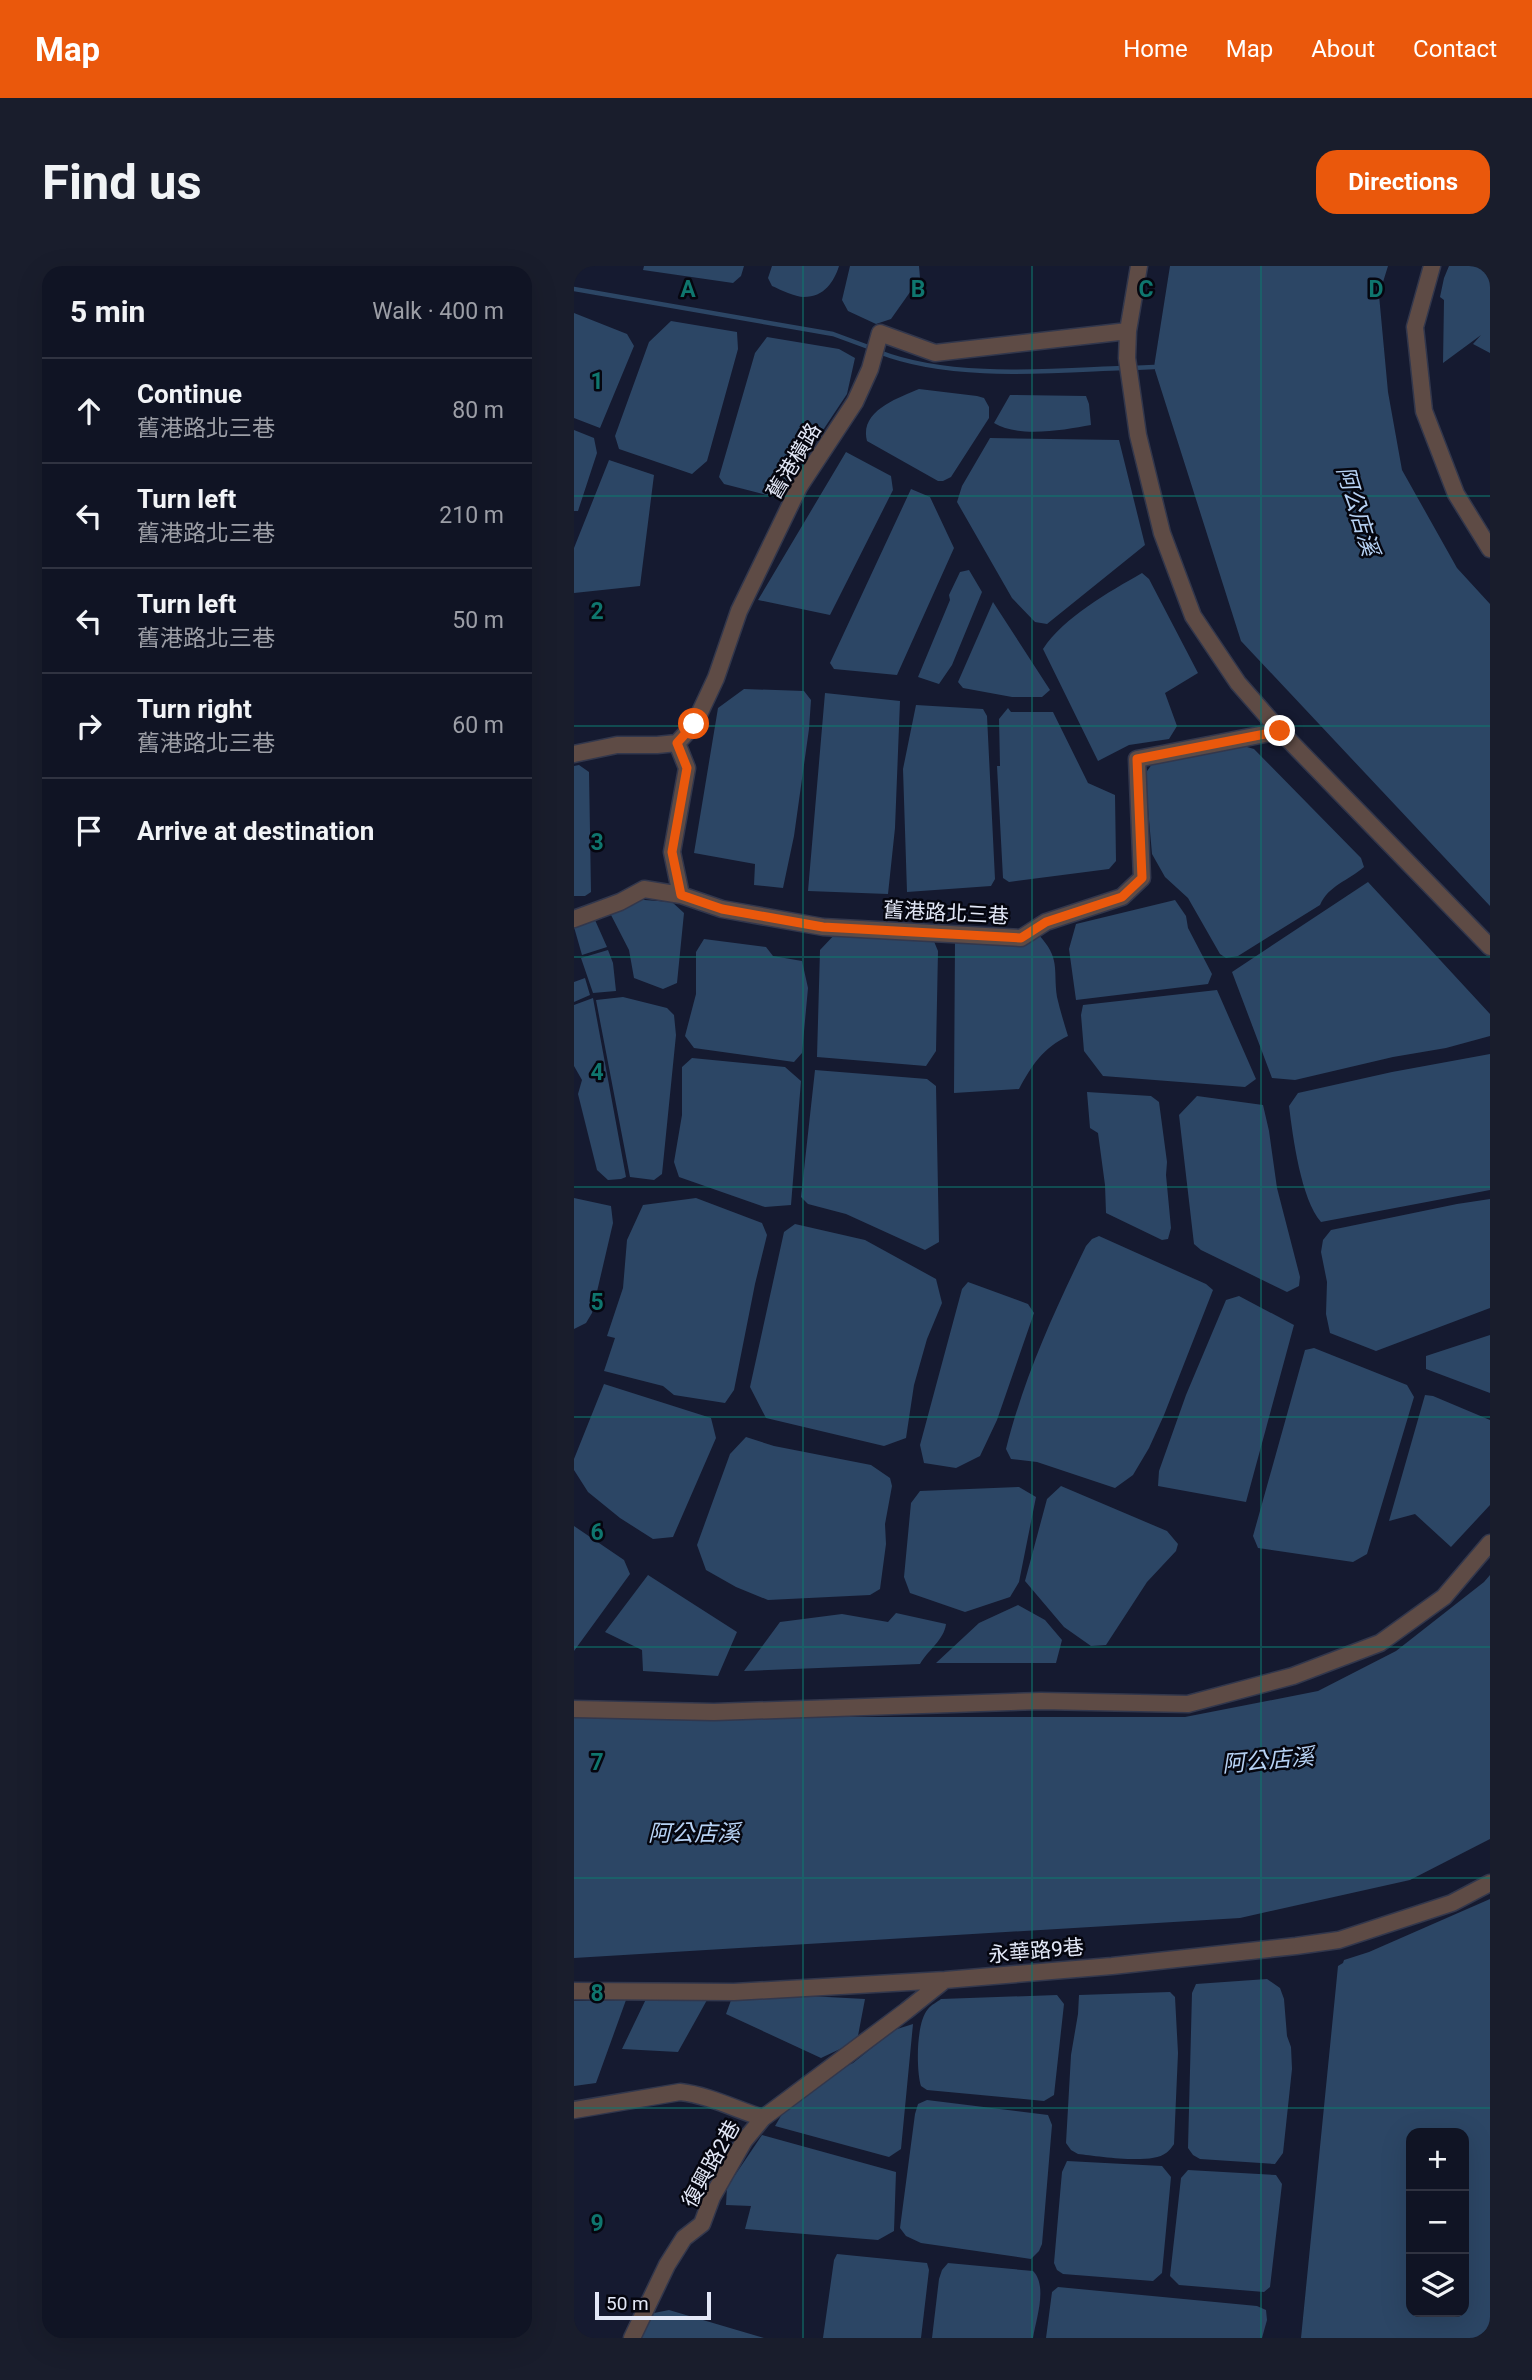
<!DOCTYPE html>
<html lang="en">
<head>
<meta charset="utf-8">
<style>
  body { margin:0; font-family:Roboto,"Noto Sans TC",sans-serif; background:#191d2c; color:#f1f3f6 }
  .controls { position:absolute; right:21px; bottom:21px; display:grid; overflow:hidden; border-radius:14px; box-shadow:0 7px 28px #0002 }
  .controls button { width:63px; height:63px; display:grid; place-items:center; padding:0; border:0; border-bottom:2px solid #303341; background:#101424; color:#f1f3f6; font:35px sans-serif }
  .scale { position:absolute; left:21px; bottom:18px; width:116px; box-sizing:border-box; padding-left:7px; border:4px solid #e3e8f7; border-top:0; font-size:19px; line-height:24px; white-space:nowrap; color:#e3e8f7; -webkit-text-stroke:5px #05060f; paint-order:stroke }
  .stop { position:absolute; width:21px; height:21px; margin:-16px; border:5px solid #ea580c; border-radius:50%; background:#fff }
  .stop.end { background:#ea580c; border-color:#fff; box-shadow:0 2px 7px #0008 }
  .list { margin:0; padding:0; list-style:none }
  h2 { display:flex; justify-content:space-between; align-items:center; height:91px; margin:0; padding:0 28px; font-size:30px }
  h2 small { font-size:23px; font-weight:400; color:#9c9ea6 }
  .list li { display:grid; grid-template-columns:46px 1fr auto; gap:21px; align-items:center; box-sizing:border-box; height:105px; padding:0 28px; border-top:2px solid #303341 }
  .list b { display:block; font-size:26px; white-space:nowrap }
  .list p { margin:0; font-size:23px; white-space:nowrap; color:#9c9ea6 }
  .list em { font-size:23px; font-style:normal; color:#9c9ea6 }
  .icon { flex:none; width:38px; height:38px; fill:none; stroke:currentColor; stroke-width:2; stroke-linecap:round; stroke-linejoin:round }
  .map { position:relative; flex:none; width:916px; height:2072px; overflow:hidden; border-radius:21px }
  header { display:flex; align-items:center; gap:42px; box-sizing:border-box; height:98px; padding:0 35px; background:#ea580c; color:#fff }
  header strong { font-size:33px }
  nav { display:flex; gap:38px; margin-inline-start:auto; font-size:24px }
  .intro { display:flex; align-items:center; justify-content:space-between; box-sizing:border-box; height:168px; padding:0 42px }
  h1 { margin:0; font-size:49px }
  .button { padding:18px 32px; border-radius:21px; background:#ea580c; color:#fff; font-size:24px; font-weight:700 }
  main { display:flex; gap:42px; padding:0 42px }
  aside { flex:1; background:#101424; border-radius:21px; box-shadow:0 7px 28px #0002 }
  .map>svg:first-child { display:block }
  .water { fill:#2c4665; fill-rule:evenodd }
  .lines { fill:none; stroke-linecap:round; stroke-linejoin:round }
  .stream { stroke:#2c4665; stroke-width:4.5 }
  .minor-casing { stroke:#32374c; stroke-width:19 }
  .minor { stroke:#5e4b45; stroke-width:16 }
  .route { stroke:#ea580c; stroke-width:9 }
  .grid { fill:none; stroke:#0f766e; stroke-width:2; stroke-opacity:0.55 }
  .labels { text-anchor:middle; stroke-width:5; stroke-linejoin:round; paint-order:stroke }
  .street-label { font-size:21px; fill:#e3e8f7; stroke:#05060f }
  .water-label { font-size:23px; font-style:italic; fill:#b7d2f4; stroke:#05060f }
  .grid-label { font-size:23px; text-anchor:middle; font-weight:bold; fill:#0f766e; stroke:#05060f; stroke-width:5; stroke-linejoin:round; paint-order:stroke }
</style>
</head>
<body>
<header>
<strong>Map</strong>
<nav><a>Home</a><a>Map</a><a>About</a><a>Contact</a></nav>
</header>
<div class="intro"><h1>Find us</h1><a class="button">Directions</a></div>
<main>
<aside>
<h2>5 min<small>Walk · 400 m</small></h2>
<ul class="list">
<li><svg class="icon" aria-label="ahead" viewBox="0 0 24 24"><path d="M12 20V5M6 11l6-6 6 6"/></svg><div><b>Continue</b><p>舊港路北三巷</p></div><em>80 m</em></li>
<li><svg class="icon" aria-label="left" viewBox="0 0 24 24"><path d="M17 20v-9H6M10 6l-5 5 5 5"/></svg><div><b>Turn left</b><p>舊港路北三巷</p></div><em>210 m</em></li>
<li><svg class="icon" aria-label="left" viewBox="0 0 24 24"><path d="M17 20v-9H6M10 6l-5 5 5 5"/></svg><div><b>Turn left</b><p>舊港路北三巷</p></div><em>50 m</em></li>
<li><svg class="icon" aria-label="right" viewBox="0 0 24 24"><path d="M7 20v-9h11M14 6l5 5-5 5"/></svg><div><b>Turn right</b><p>舊港路北三巷</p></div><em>60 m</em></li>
<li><svg class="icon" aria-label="arrive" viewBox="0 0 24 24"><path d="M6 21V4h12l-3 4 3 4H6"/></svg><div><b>Arrive at destination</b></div></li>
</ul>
</aside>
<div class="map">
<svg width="916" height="2072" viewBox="0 0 916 2072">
  <rect width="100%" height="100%" fill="#151a30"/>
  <path class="water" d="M70,0H170L167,10L159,17L69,4Z
    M198,0H265C260,16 250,31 230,31C221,31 207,24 198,20L194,12Z
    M276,0H345L346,12L317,53L302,58L274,45L268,34Z
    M596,0H814L805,29L814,126L828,204L883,302L916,338V640L667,375L580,101Z
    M875,0H916V87L899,78L907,69L869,97L870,34L866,31L870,12Z
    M0,47L53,68L60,80L26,162L0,152Z
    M97,55L163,66L164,83L133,195L118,208L45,183L41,170L75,76Z
    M193,71L265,83L281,92L273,128L204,232L150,218L145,211L181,87Z
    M345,123L403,130L410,132L415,141V152L377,211L369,215H364L293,175C285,145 324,132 345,123Z
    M436,129L512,130L515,138L517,159C490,164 444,172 420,157Z
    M0,164L20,172L23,187L4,245H0Z
    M416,172L545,174L571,279L473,358L461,356L438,332L383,236L388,220Z
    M272,186L317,210L319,224L256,349L184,334Z
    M35,194L80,209L66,320L0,327V282Z
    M337,223L356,231L380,282L323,409L260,403L256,397Z
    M395,304L408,326L378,399L365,418L344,411L376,334L375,329L386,306Z
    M568,307L575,313L624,407L591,427L603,460L595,473L555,479L524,495L469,383C490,351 535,326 568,307Z
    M419,336L476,424L468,431H438L389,422L384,416Z
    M170,423L230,425L237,434L235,463L220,570L209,622L180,619L181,598L120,587L144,442Z
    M251,427L326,435L321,562L314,628L234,625Z
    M342,439L409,443L413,450L421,613L417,620L333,626L329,503Z
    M434,442L437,446H479L514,517L541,529L542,595L535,603L435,616L429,612L423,500H426L425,453Z
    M666,479L680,483L787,592L790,601C774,615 755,619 746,639L664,690L652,692L646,688L614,632L591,611L578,588L571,508L578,498Z
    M5,499L15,506L17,626L11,630H0V500Z
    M794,616L916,748V770L872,782L819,791L721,814L698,812L658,706Z
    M57,633L98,636L110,647L103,717L89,723L60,712L55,684L37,649Z
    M601,634L612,650L614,662L638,708L634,718L502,734L495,683L502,658Z
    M21,654L33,681L8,689L0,661L4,657Z
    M263,666L359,673L364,685L362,785L352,800L243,791L246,684Z
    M464,668C487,693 479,702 483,731C486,744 490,757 494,770C469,782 458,799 445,823L380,827L381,675Z
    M130,673L192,681L199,690L228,695L234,722L228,787L220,796L120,782L111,770L122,728V686Z
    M34,684L39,697L42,725L19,727L7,692Z
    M11,712L16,729L0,736V716Z
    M643,724L682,813L671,821L529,810L510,785L507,749L509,739Z
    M49,731L93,742L100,749L102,769L88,908L80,914L56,911L22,734Z
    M19,732L52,911L47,913L34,914L23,904L4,828L8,814L0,800V739Z
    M916,788V924L747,956C727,933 719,872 715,840L724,827L818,806Z
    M118,792L211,801L227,815L217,939L191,941L105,911L100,896L108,849V801Z
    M241,804L353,813L362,820L365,976L351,984L272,948L234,938L227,931Z
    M513,826L577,830L585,836L593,896L592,909L597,962L594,973L588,974L532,947L531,919L524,867L516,862Z
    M623,830L689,839L695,865L703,922L726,1011L725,1020L713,1026L627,984L620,978L605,849Z
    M0,932L37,940L39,957L18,1047L12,1057L0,1063Z
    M122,932L188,957L193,969L181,1018L160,1124L151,1137L100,1129L89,1120L30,1105L41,1072L33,1070L49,1022L53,974L69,939Z
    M916,933V1042L802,1085L756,1067L752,1048L753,1016L747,986L749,974L757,964L883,938Z
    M221,958L291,974L362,1013L368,1037L353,1073L340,1119L332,1172L310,1180L192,1152L176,1121L210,966Z
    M525,970L632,1018L639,1024L590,1149L575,1182L559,1209L541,1222L463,1196L437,1193L432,1183C450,1111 480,1046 512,980L518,973Z
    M394,1016L454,1038L460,1047L423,1154L406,1190L382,1202L350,1197L346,1179L388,1023Z
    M665,1030L720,1059L672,1236L584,1220L585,1205L612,1129L652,1034Z
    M916,1069V1127L852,1103V1090Z
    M740,1082L833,1119L840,1131L793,1288L779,1296L684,1282L679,1270L731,1084Z
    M30,1118L137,1152L142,1172L99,1271L79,1273L46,1252L14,1226L0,1204V1193Z
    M851,1129L859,1130L916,1154V1239L877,1281L841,1248L815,1255Z
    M172,1171L200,1180L297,1199L316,1212L318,1220L311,1258L312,1278L306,1323L296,1329L194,1334L162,1321L132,1304L123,1279L156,1188Z
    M487,1220L593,1265L604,1278L602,1285L573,1316L532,1379L517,1380L490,1361L451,1315L473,1233Z
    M445,1221L462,1231L445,1316L436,1331L391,1346L336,1327L330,1311L337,1237L346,1225Z
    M0,1260L50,1294L56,1308L0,1385Z
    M74,1309L163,1366L144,1410L69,1405L68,1384L31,1366Z
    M916,1309V1573L836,1614L666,1652L0,1692V1443L165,1451H611L744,1425L822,1385L910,1316Z
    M444,1339L471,1354L488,1374L482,1397H362L405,1357Z
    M322,1347L372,1358C370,1374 354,1384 346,1398L170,1405L206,1356L268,1348L314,1356Z
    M916,1633V2072H727L764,1700L769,1697L770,1694L795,1686ZM837,1867H890V2046H837Z
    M693,1713L706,1722L710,1733L713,1770L717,1781L718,1803L709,1887L701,1898L626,1893L619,1889L614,1882L618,1727L622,1718Z
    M160,1726L291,1733L283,1775L247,1792L152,1748Z
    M596,1726L601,1731L604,1787L600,1878C599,1880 594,1886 592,1887C577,1899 523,1890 504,1888L497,1884L492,1877L497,1789L504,1748L505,1729Z
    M483,1729L490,1738L480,1829L470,1835L353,1824L347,1820C342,1804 342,1756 354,1743C357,1739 363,1736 367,1733Z
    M72,1733L133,1734L104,1786L48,1783Z
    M52,1734L22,1817L0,1820V1735Z
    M339,1758L327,1883L315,1891L201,1860L211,1843L252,1809L279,1797L320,1764Z
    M353,1834L474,1849L478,1859L468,1978L465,1985L457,1993L347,1977L332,1970L326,1962L341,1848L344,1838Z
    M188,1869L322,1906L320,1965L304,1974L171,1963L177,1940L152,1939L153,1921Z
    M493,1895L588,1900L597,1911L588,2007L579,2015L489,2008L483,2004L480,1997L488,1906Z
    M614,1904L702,1909L708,1918L696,2021L690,2026L605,2019L596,2010L607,1912Z
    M263,1988L353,1997L355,2004L347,2072H249L260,1994Z
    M374,1997L459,2005C474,2020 462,2053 459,2072H358L365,2013L368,2004Z
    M484,2021L683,2040L692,2044L693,2054L688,2072H472L478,2026Z
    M95,2044L190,2072H65L80,2047Z"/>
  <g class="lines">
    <path class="stream" d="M0,23L259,68L297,82
      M305,86C377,114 473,105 549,102
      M558,102L580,101"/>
    <g class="minor-casing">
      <path id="minor" d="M565,0L554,65L553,92L564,169L588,267L619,350L664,417L706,465L916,681
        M858,0L841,61L850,145L882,228L916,283
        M103,477L113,502L98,586L107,629L148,643L249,661L447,672L472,656L548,631L568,612L563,493L706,465
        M0,488L43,479H83L103,477L120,459L142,412L165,345L225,221L281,136L296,103L306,67L361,87L554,65
        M0,653L46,636L70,623L107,629
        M0,1443L140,1446L467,1435L614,1438L719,1410L806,1377L870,1331L916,1277
        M0,1725L160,1726L371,1714L538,1700L722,1680L765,1674L878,1637L916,1617
        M0,1844L106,1826C134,1829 161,1843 189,1852
        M58,2072L93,1999L110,1972L128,1958L138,1931L170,1875L189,1852L332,1745L371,1714"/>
    </g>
    <use href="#minor" class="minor"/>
  </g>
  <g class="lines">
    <path class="route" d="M120,458L103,477L113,502L98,586L107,629L148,643L249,661L447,672L472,656L548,631L568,612L563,493L706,465"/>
  </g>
  <path class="grid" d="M229,0V2072M458,0V2072M687,0V2072M0,230H916M0,460H916M0,691H916M0,921H916M0,1151H916M0,1381H916M0,1612H916M0,1842H916"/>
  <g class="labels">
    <g class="street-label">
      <text transform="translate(220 195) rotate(-59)" y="7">舊港橫路</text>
      <text transform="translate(372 647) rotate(3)" y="7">舊港路北三巷</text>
      <text transform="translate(462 1685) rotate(-5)" y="7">永華路9巷</text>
      <text transform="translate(137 1898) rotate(-61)" y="7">復興路2巷</text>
    </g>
    <g class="water-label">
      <text transform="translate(784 245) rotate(73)" y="8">阿公店溪</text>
      <text transform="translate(694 1494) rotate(-5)" y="8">阿公店溪</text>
      <text x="120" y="1575">阿公店溪</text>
    </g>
  </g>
  <g class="grid-label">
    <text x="114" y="31">A</text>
    <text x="344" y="31">B</text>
    <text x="572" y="31">C</text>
    <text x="802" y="31">D</text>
    <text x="23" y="123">1</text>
    <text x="23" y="353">2</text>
    <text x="23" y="584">3</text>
    <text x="23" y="814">4</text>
    <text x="23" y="1044">5</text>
    <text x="23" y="1274">6</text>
    <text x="23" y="1504">7</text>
    <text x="23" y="1735">8</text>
    <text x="23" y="1965">9</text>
  </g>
</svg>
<div class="controls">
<button>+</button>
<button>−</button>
<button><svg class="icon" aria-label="layers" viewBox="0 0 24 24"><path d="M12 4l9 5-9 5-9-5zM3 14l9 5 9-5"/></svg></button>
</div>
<div class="scale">50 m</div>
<div class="stop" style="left:120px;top:458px"></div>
<div class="stop end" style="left:706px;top:465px"></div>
</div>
</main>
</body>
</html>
